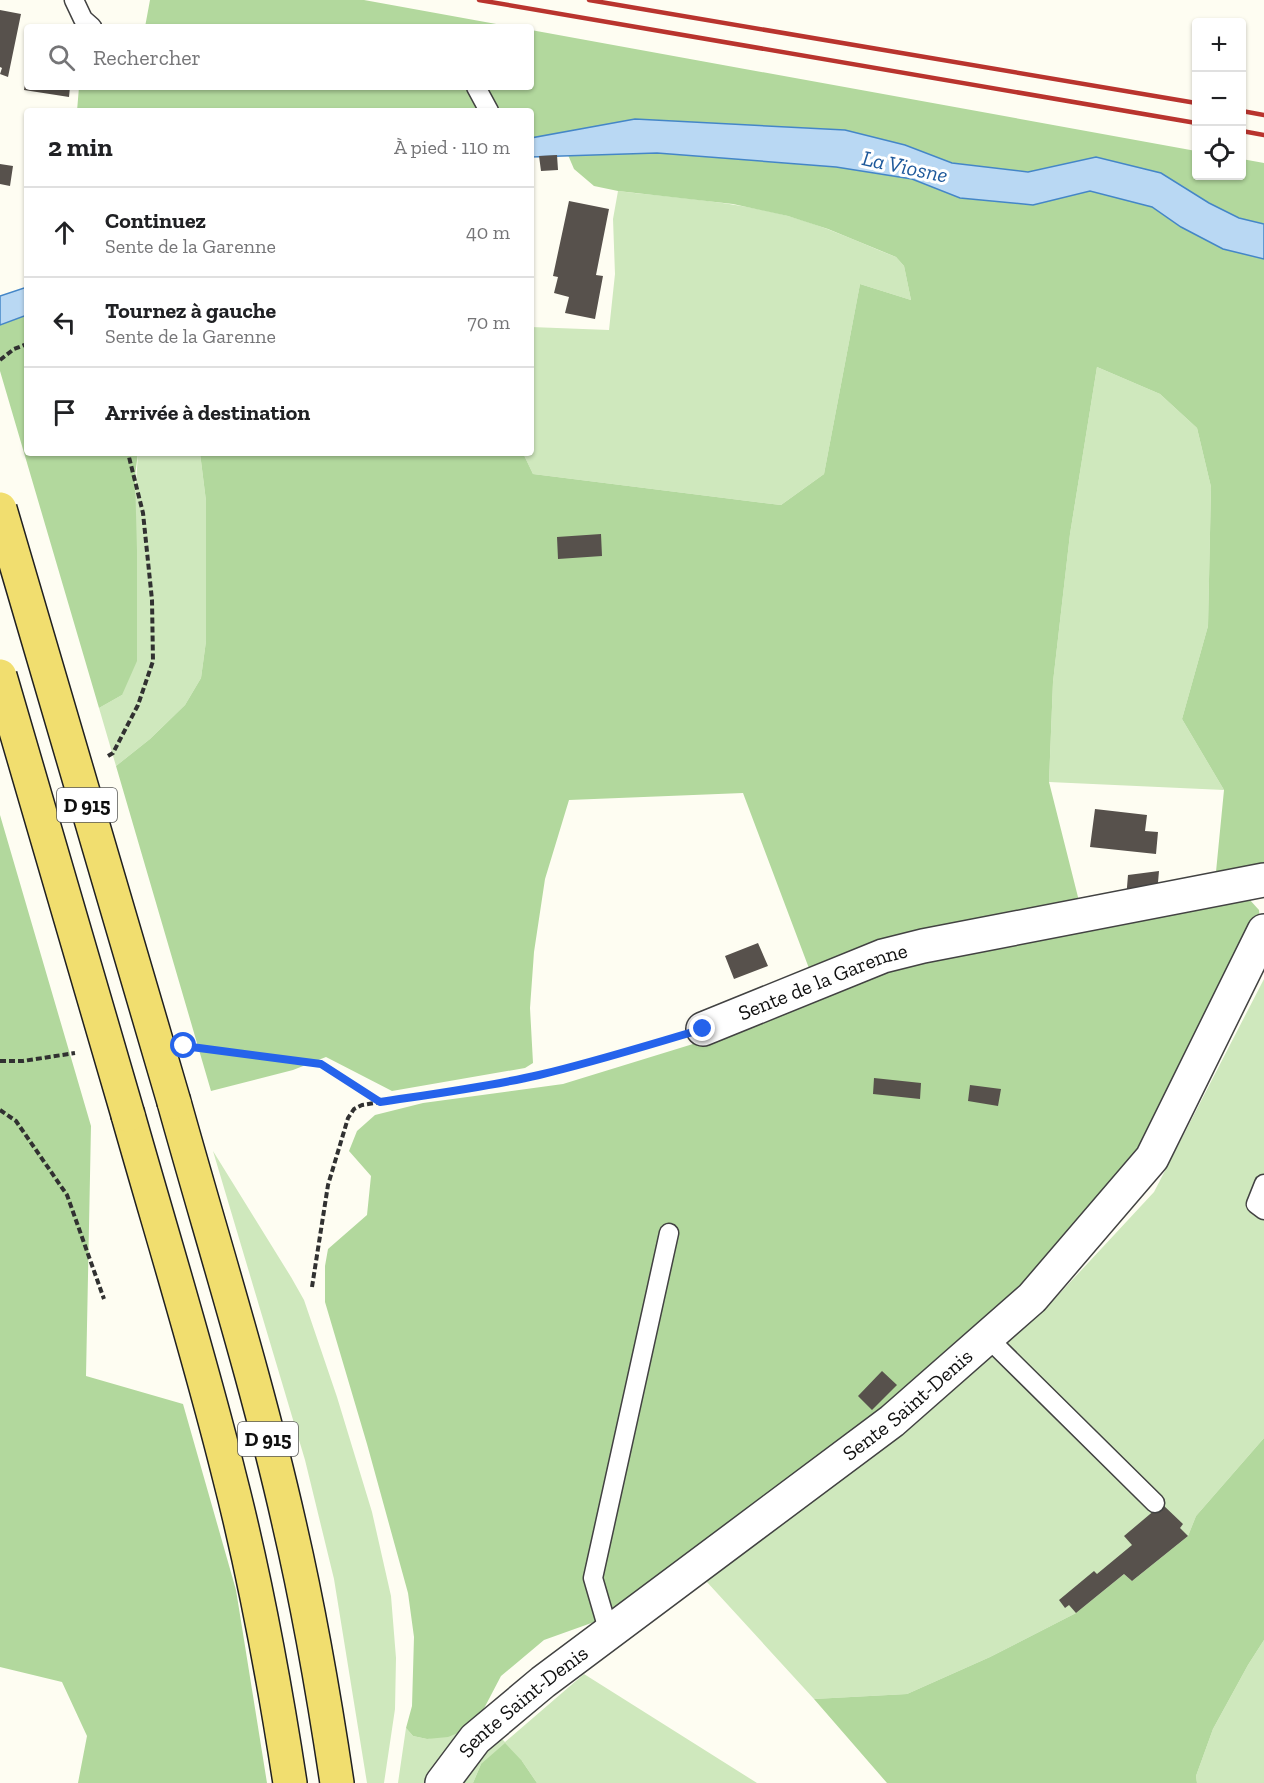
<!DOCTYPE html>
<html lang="fr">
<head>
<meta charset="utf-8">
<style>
  body { margin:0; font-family:"Zilla Slab",serif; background:#f2f2f2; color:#202124 }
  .controls { position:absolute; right:18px; top:18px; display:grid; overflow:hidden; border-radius:6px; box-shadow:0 2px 4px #0004 }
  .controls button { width:54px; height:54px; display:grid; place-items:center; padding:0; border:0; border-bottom:2px solid #e0e0e0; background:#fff; color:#202124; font:30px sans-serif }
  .stop { position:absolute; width:18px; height:18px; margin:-14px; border:4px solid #2563eb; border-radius:50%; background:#fff }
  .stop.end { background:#2563eb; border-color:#fff; box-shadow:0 2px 6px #0008 }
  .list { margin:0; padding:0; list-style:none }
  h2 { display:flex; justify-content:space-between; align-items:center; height:78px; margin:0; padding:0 24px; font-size:26px }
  h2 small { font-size:20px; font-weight:400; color:#757577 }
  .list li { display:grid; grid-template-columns:39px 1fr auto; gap:18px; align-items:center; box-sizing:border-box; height:90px; padding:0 24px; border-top:2px solid #e0e0e0 }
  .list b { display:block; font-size:22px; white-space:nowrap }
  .list p { margin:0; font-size:20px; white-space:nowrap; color:#757577 }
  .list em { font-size:20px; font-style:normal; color:#757577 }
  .icon { flex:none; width:33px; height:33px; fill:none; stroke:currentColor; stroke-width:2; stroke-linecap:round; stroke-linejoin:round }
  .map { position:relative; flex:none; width:1264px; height:1783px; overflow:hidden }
  .search { position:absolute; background:#fff; box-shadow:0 2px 4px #0004; left:24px; top:24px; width:510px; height:66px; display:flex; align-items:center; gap:15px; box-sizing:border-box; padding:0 21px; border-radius:6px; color:#757577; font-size:22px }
  .panel { position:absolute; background:#fff; box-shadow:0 2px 4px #0004; left:24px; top:108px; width:510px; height:348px; border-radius:6px }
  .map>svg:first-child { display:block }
  .green { fill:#cfe8bd }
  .forest { fill:#b2d89d }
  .water { fill:#b9d8f3; stroke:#4486c7; stroke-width:1.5 }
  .building { fill:#57514c }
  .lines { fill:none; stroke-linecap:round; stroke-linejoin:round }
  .lane-casing { stroke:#424242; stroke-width:21 }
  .street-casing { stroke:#424242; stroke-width:36 }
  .primary-casing { stroke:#202020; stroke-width:36 }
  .path { stroke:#313131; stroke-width:4; stroke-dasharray:6 3; stroke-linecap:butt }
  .lane { stroke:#fff; stroke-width:18 }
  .street { stroke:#fff; stroke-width:33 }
  .primary { stroke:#f1de6f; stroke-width:33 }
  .rail { stroke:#b9342e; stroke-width:4.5 }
  .primary-bridge-casing { stroke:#202020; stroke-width:36; stroke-linecap:butt }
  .primary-bridge { stroke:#f1de6f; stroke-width:33 }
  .route { stroke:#2563eb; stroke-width:8 }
  .labels { text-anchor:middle; stroke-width:6; stroke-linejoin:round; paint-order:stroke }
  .shield { fill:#fff; stroke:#575757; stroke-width:1.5 }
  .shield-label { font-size:20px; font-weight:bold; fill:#0f0f0f }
  .street-label { font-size:21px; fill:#0f0f0f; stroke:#fff }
  .water-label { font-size:22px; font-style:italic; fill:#1e599b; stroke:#fff }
</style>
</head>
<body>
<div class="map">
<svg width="1264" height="1783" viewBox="0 0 1264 1783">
  <rect width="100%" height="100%" fill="#fefdf2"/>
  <path class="green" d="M618,191C675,198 732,201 788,216C825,226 860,243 896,257L904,266L911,300L860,284L824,474L781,505L533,474L523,453H531V327L609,330L615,274L613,219Z
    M1097,367L1160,394L1197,428L1211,487L1208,626L1182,719L1224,790L1049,782L1053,682L1070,534Z
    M138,453H200L206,501V641L201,678L185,705L150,739L116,766L99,708L122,695Z
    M1264,979V1438L1196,1516L1188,1536L1132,1581L1124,1574L1076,1613L990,1657L907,1694L814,1699L706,1581L912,1427L1048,1306L1154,1192Z
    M213,1151L291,1277L304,1300L337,1397L372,1512L391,1596L396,1658L395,1709L384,1783H367L334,1579L305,1460Z
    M1264,1640V1783H1197L1196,1776L1213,1729L1248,1665Z
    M584,1674L757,1783H537L522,1761L481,1764L473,1783H460L488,1745L502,1739L505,1742Z
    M406,1728L413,1736L427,1739L468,1729L432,1783H398Z"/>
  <path class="forest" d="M150,0H364L513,27H145Z
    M531,30L1196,151V176H1242V159L1264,163V224L1239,218L1209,203L1161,173L1096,157L1029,172L952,163L905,145L845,130L635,119L531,138V111H77L79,87H531Z
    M657,153L836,167L912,179L960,198L1033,205L1090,191L1152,207L1181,227L1223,249L1264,259V865L1215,882L1224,790L1182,719L1208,626L1211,487L1197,428L1160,394L1097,367L1070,534L1053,682L1049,782L1080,905L810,971L743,793L569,800L545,879L534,952L530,1008L533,1063L525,1068L392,1091L326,1057L293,1070L211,1091L116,766L150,739L185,705L201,678L206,641V501L200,453H523L533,474L781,505L824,474L860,284L911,300L904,266L896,257L828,229L788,216L733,204L618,191L594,186L574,169L568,155Z
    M27,315V453H138L135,476L137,551V661L122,695L99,708L0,371V325Z
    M0,815L91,1126L86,1376L183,1404L236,1590L267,1783H78L87,1736L62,1682L0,1667Z
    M1249,899L1259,910L1260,922L1144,1152L1021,1294L908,1393L720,1537L597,1621L544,1640L501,1676L479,1718L468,1729L448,1737L427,1739L413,1736L406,1728L412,1706L414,1637L408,1593L367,1444L325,1302V1266L328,1249L367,1215L371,1176L349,1151L357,1131L375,1115L423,1103L563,1084L719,1036L896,961Z
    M1264,1438V1640L1248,1665L1213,1729L1196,1776L1197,1783H887L814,1699L907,1694L990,1657L1076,1613L1124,1574L1132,1581L1188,1536L1196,1516Z
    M505,1743L522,1761L537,1783H473L481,1764Z"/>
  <path class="water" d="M635,119L845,130L905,145L952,163L1028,172L1096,157L1161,173L1209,203L1239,218L1264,224V259L1223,249L1181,227L1152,207L1090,191L1033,205L960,198L912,179L836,167L657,153L531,157V138Z
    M27,287V315L0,325V296Z"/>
  <path class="building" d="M0,10L21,14L8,77L0,74L2,68L0,67Z
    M26,78H27V87H70L69,97L24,90Z
    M557,155L558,170L541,171L539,156Z
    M0,164L13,166L10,186L0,184Z
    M569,201L609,209L596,275L603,276L595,319L565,313L569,297L554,293L558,277L553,276Z
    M601,534L602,556L558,559L557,537Z
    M1095,809L1147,815L1145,831L1158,832L1156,854L1090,847Z
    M1159,871L1157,894L1126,899L1128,875Z
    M758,943L768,966L734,979L725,956Z
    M874,1078L921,1083L920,1099L873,1094Z
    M970,1085L1001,1089L998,1106L968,1101Z
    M882,1371L897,1385L872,1410L858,1396Z
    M1162,1504L1183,1524L1180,1528L1188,1536L1132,1581L1124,1574L1076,1613L1069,1605L1065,1608L1059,1600L1094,1571L1097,1574L1132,1545L1124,1536Z"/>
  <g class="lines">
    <g class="lane-casing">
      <path id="lane" d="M74,0L83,19L92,27
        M476,87L489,111
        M1264,1184L1256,1204L1264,1210
        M987,1337L1155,1503
        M609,1633L593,1578L669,1233"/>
    </g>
    <g class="street-casing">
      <g id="street">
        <path id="s1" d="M703,1029L883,956L923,946L1264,880"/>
        <path id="s2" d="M442,1783L475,1739L543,1682L892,1421L1032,1298L1152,1158L1264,931"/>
      </g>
    </g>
    <g class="primary-casing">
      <path id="primary" d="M174,1102C213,1242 257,1381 289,1523C309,1609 324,1696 337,1783
        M128,1115C162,1235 199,1354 229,1475C255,1576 274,1679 290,1783"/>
    </g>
    <path class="path" d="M0,360L14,349L27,344
      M108,756L113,753L138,705L153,661L152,600L143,513L128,453
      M193,1047L321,1064L380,1102
      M0,1061H23L75,1053
      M0,1110L16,1121L67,1195L104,1299
      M312,1287L328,1185L348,1118L354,1109L362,1105L477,1087L539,1075L671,1038"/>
    <use href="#lane" class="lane"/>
    <use href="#street" class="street"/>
    <use href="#primary" class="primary"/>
    <path class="rail" d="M479,0L1196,123
      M589,0L1196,103
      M1242,111L1264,115
      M1242,131L1264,135"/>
    <g class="primary-bridge-casing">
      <path id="primary-bridge" d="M0,509L174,1102
        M0,676L128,1115"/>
    </g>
    <use href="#primary-bridge" class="primary-bridge"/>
  </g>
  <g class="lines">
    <path class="route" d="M184,1046L321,1064L380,1102C433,1094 487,1087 539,1075C594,1062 648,1045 703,1029"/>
  </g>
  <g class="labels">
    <g class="shield">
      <rect x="57" y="788" width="60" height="34" rx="4.5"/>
      <rect x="238" y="1422" width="60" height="34" rx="4.5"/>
    </g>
    <g class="shield-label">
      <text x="87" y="812">D 915</text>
      <text x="268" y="1446">D 915</text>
    </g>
    <g class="street-label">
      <text dy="7" stroke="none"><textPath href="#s1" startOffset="129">Sente de la Garenne</textPath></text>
      <text dy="7" stroke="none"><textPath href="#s2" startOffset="602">Sente Saint-Denis</textPath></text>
      <text dy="7" stroke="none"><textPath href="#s2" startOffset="116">Sente Saint-Denis</textPath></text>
    </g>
    <g class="water-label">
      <text transform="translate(905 166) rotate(12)" y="8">La Viosne</text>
    </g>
  </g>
</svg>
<div class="controls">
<button>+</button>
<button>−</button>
<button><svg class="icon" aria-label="locate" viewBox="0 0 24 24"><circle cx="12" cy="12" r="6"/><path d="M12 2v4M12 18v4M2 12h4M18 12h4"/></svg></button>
</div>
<div class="stop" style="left:184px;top:1046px"></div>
<div class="stop end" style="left:703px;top:1029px"></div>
<div class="search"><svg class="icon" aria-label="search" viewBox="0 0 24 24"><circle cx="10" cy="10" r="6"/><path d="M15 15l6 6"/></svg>Rechercher</div>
<section class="panel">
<h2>2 min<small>À pied · 110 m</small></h2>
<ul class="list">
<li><svg class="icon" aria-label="ahead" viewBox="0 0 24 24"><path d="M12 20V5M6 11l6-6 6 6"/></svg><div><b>Continuez</b><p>Sente de la Garenne</p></div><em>40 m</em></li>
<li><svg class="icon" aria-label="left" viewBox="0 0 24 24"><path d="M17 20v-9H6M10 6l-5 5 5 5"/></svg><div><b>Tournez à gauche</b><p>Sente de la Garenne</p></div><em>70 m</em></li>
<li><svg class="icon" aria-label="arrive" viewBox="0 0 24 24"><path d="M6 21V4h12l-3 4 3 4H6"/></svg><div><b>Arrivée à destination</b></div></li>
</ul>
</section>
</div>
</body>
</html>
